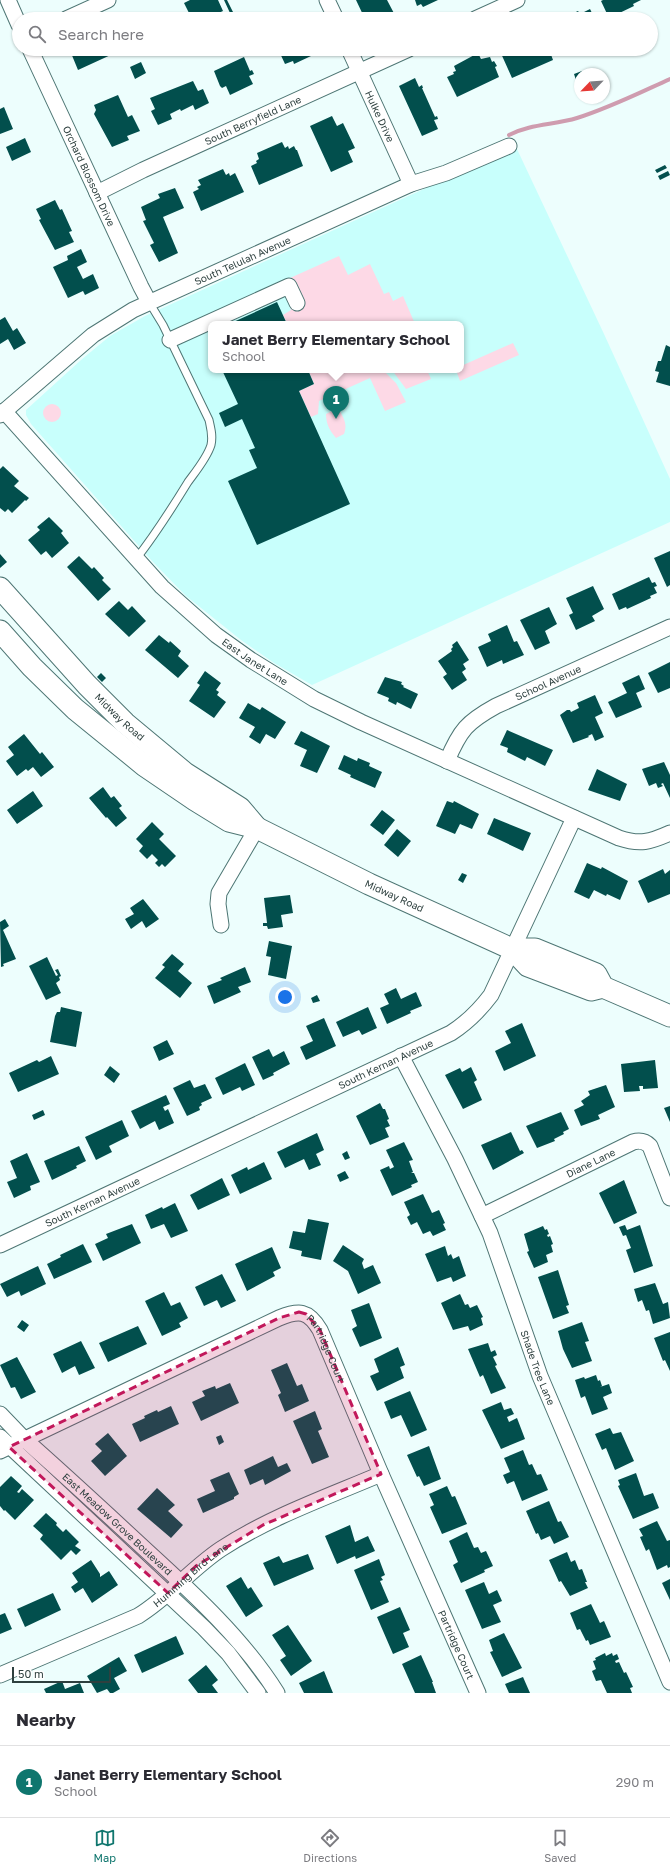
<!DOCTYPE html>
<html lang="en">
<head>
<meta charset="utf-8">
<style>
  body { margin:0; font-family:"Golos Text",sans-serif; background:#f2f2f3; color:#2b2b33 }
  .compass { position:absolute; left:574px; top:68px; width:36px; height:36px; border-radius:50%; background:#fff; box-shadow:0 1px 3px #0004; rotate:245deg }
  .scale { position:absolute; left:12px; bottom:10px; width:99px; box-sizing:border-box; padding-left:4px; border:2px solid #2e403f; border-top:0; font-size:11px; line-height:14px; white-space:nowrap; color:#2e403f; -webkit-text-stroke:3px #fff; paint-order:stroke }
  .you { position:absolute; left:285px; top:997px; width:14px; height:14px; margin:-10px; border:3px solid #fff; border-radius:50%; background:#1a73e8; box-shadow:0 0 0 6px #1a73e833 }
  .badge { display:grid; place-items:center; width:26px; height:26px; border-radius:50%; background:#0f766e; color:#fff; font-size:13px; font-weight:700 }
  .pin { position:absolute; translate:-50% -33px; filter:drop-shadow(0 1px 2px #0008) }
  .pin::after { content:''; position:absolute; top:21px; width:14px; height:12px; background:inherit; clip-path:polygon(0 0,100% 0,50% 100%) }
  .popup { position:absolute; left:208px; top:321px; width:256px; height:52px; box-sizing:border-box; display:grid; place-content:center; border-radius:8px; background:#fff; filter:drop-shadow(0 1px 3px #0005); font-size:13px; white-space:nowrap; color:#7c7c81 }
  .popup b { font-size:15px; color:#2b2b33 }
  .popup::after { content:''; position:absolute; left:50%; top:100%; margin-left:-8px; border:8px solid transparent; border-top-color:#fff }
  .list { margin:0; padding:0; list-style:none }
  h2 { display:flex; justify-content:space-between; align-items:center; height:52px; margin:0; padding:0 16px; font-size:17px }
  h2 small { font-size:13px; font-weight:400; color:#7c7c81 }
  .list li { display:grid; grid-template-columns:26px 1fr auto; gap:12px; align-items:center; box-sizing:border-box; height:72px; padding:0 16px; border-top:1px solid #e1e1e2 }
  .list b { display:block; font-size:15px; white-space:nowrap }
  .list p { margin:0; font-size:13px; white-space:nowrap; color:#7c7c81 }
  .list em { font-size:13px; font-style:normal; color:#7c7c81 }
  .icon { flex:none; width:22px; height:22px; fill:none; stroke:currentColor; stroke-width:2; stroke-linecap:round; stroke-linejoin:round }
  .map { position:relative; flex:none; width:670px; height:1693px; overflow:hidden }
  .search { position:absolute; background:#fff; box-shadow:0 1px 3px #0004; left:12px; right:12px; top:12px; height:44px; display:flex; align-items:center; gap:10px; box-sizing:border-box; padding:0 14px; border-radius:22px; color:#7c7c81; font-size:15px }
  .sheet { height:124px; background:#fff }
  nav { display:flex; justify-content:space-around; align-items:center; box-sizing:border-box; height:56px; border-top:1px solid #e1e1e2; background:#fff; font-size:11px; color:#7c7c81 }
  nav a { display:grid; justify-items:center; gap:2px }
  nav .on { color:#0f766e }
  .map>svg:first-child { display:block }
  .built { fill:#c8fffc; fill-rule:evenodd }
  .green { fill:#fdd9e6 }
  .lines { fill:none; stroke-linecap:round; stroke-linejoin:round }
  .stream { stroke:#cf9caf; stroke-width:4 }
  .building { fill:#024f4d }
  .service-casing { stroke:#4e7674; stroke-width:9 }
  .minor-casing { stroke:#4e7674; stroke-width:17 }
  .secondary-casing { stroke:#4e7674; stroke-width:23 }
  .service { stroke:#fff; stroke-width:7 }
  .minor { stroke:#fff; stroke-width:15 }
  .secondary { stroke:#fff; stroke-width:21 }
  .marked { fill:#c2185b; fill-opacity:0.2; stroke:#c2185b; stroke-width:3; stroke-dasharray:8 5; stroke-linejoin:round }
  .labels { text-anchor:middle; stroke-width:4; stroke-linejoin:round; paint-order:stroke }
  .street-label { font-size:10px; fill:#2e403f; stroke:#fff }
</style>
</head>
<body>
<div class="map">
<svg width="670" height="1693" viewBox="0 0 670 1693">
  <rect width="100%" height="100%" fill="#edfefd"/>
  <path class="built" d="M516,147L604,334L670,479V522L312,685L274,663L241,640L186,596L152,561L31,424L26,415V410L81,360L110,336L145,316ZM211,324H461V370H211Z"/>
  <path class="green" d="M339,256L348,275L370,264L384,294L389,292L393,301L403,296L415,324H287L283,315L291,310L285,294L270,287Z
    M513,343L519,355L460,381L456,370H461V366Z
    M308,370H389L385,372L396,383L406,402L385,411L370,378L319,401L318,414L311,417L299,391L314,384Z
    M392,370H427L431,379L406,389Z
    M43 413a9 9 0 1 1 18 0a9 9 0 1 1-18 0Z
    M338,408C343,417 348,423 344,434L336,438C330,431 326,424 326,414Z"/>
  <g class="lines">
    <path class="stream" d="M509,135C530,124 554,125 577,118C609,108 639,93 670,79"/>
  </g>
  <path class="building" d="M190,0H218L223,11L212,16L213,19H192L184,3Z
    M224,0H227L233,12L230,13Z
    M356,0H387L397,19H365Z
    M415,0H438L423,7L421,4L417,6Z
    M603,0H641L633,4L634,6L609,18L601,1Z
    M590,9L595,19H568L567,16L578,11L580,14Z
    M159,14L162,19H147Z
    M80,49H113L115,53L78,70L71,53Z
    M278,49H308L311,56L294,64L293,61L285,64Z
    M499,49H549L553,60L512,78Z
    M478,53L481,59L490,57L492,62L494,61L497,66L495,67L499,77L457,97L447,77L454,74L453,72L456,71L454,66Z
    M244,57L250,71L252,70L254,74L249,76L253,84L230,95L226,86L222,88L220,86L214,71Z
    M141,62L146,73L135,79L130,67Z
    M582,71L584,74H580V78L576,80L574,74Z
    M415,78L419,87L422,85L423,88H422L435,117L437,116L438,119L434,120L438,129L422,136L399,86Z
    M193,81L198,91L203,89L209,103L195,110L193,105L181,111L180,109L170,114L172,119L158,125L151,111L155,109L150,98Z
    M118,95L128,117L132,115L140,131L127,136L129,140L112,147L94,114L96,110L94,105Z
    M4,107L13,129L0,134V109Z
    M332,116L337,126L343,123L355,148L348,151L353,162L331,172L310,126Z
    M25,138L31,152L12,161L6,147Z
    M282,142L285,148L288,146L289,149L294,146L296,150H297L303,166L259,185L251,166L257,163L256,161L259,159L257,153Z
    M665,165L667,168L657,173L655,170Z
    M223,169L226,175L229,173L230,176L235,173L244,192L201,211L193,192L199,189L197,187L201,185L198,180Z
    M668,171L670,175L660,180L658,176Z
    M175,188L184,208L163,217L178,253L159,262L150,245L154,243L143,221L146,220L141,207L160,198L158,194Z
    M55,200L60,210L62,209L72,231L69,232L74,242L55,250L39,220L41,219L36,209Z
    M81,249L87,262L77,267L83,279L93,274L99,288L85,295L83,291L68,298L53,267L68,260L67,256Z
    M277,302L287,324H229Z
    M5,317L13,331L17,328L26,343L14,350L8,339L0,344V320Z
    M666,345L670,347V386L656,382L659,372L655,371L658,361H661Z
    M222,370H308L314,384L299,391L350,504L257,545L228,481L257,468L249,450L255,448L242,419L225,427L219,413L238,404Z
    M3,466L19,481L14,486L29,498L26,501L25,500L12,513L8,509L5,512L0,508V469Z
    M49,517L63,531L61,533L69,543L52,558L46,551L41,555L28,540L40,530L37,527Z
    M670,551V585L667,587L654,558Z
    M0,554L7,562L0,568Z
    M79,556L92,569L94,567L104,578L102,580L111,589L98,601L67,567Z
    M649,577L652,583L655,582L657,586L654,587L657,593L650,596L651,598L627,609L626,607L619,610L612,594Z
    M593,586L604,609L592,616L595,621L576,630L569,615L573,613L566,598Z
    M119,601L128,610L132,606L146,621L129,637L105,614Z
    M549,607L557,624L545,631L550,643L535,650L520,620Z
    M507,625L514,642L517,641L524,655L503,664L502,660L487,667L478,647L491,641L488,634Z
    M159,635L169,643L170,641L181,651L178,656L189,666L178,678L145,650Z
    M457,641L469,660L463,664L466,669L462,672L467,680L452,690L443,677L447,674L438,661L452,651L451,649L453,647L452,645Z
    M670,662V688L658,693L648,673Z
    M205,671L221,683L216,690L219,692L217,695L226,702L214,718L189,701L200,685L197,683Z
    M101,673L106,678L102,682L97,677Z
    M639,675L645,689L636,693L642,707L616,718L608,702L627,693L622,683Z
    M385,677L402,682L401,684L404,686L403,687L418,694L411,709L397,702L396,705L388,701L389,698L377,693Z
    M595,695L603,713L595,717L604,737L595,741L592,734L588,736L589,737L573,743L560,715L567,710H570L571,712L579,708L577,703Z
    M248,703L260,710L262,707L286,722L275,739L266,734L260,744L249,737L255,727L239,718Z
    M507,730L553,750L545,766L527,757L525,761L507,752L508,748L500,745Z
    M301,731L330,746L317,773L300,766L307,750L294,744Z
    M24,734L40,754L42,752L54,767L41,777L33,767L28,771L26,769L17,776L6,761L14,755L8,747Z
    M344,755L357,761L358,758L370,763L369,766L382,772L375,788L350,777L351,775L338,769Z
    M664,762L670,775V798L663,783L661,784L663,786L658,788L656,783L649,786L642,769Z
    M597,769L627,784L620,801L588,790Z
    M103,787L111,798L114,796L122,806L119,808L127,818L116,827L107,817L106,818L89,798Z
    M33,791L43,806L17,824L7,810Z
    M447,801L453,803L454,801L479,814L472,829L460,824L455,834L436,826Z
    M382,810L395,820L383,835L370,825Z
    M494,818L531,833L523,851L487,834Z
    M152,822L164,834L159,839L176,856L165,867L162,864L159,867L155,863L158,860L152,854L147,859L139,851L143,846L136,839Z
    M397,829L411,841L398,857L384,845Z
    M587,863L601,869L602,867L628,881L620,900L607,894L606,896L594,890L589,899L574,892Z
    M663,869L665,874L670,870V894L648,903L638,881Z
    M462,873L467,875L463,883L458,880Z
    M290,895L293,913L281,915L283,927L268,929L267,926H263V923H267L264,898Z
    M143,899L159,919L146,928L142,921L131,929L125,919L134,914L130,908Z
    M5,919L9,926L3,930L16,959L3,964L4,966L1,967L0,922Z
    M269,941L292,946L286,979L268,975L271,957L266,956Z
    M172,954L184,964L178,971L192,983L180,998L155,978L165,967L162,965Z
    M47,957L56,976L58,975L55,970L58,969L61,976L59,977L60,980L56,983L61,993L46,1000L29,966Z
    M245,967L251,982L238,987L241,992L214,1004L207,986L222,980L220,978Z
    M396,988L401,999L416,992L422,1006L410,1011L411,1013L387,1024L380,1008L389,1004L384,994Z
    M317,995L320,1001L313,1003L311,998Z
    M61,1007L82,1012L76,1047L50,1042L55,1016L57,1012H60Z
    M368,1007L377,1028L362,1035L359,1030L343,1037L336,1022Z
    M324,1018L336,1046L306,1060L300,1047L313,1041L306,1026Z
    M522,1023L536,1056L504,1071L495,1051L511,1043L505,1031Z
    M167,1040L174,1054L159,1061L153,1047Z
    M269,1049L273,1057L284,1051L290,1064L273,1073L274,1075L263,1080L252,1057Z
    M51,1056L59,1074L18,1092L9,1073L37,1060L39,1062Z
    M655,1060L658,1088L643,1089V1086H639L640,1091L624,1092L621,1064Z
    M245,1063L255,1085L242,1091L240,1087L223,1095L215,1078Z
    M110,1066L120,1074L114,1083L104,1075Z
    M471,1067L477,1080L474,1082L482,1100L463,1109L445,1075L460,1068L462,1072Z
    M190,1080L194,1088L205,1084L212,1098L201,1103L202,1105L199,1107L200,1110L187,1116L173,1088Z
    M606,1085L615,1107L598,1115L600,1119L581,1126L574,1110L584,1105L581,1101L590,1095L588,1091Z
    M166,1095L170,1104L163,1107L165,1111L168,1109L174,1123L159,1130L155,1121L140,1129L131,1111Z
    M380,1103L383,1109H385L389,1119L387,1120L390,1126L385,1128L389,1137L370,1145L356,1116Z
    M670,1106V1122L664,1108Z
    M43,1110L45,1115L34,1120L32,1115Z
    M561,1112L569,1129L563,1132L564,1134L554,1139L555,1141L537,1148L526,1126Z
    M122,1120L129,1136L109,1146L112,1152L96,1160L85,1137Z
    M511,1132L520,1151L522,1150L524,1153L493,1170L481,1145Z
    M317,1133L324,1150L316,1154L321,1165L309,1170L304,1159L285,1168L277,1152Z
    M404,1142L413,1160L409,1161L413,1172L411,1173H414L418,1182L411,1185L412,1187L392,1196L380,1170L389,1166L390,1169L394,1167L386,1150Z
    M79,1146L86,1161L76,1166L77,1168L52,1180L44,1161Z
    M347,1151L350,1158L345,1160L342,1154Z
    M27,1153L40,1182L30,1186L31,1190L14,1198L7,1182L17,1178L10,1161Z
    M264,1162L272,1179L240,1194L231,1175L247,1167L248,1170Z
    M345,1171L349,1178L340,1182L337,1175Z
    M222,1178L230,1195L198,1210L190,1195Z
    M624,1180L637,1213L614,1224L599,1193Z
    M423,1194L432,1213L439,1210L445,1223L443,1224L446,1230L433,1236L430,1231L423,1234L417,1222L411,1225L407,1217L410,1215L404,1202Z
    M175,1203L188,1231L171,1238L164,1224L151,1229L145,1215L162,1207L163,1209Z
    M308,1219L329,1223L321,1260L301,1256L302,1251L289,1248L293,1231L305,1233Z
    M132,1224L141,1243L103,1261L95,1244L108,1238L106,1234Z
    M625,1225L627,1230L640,1225L653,1266L634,1273L626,1250L631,1248L626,1235L623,1236L619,1227Z
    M543,1226L545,1230L547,1229L549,1234L547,1235L548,1237L550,1236L553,1244L551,1245L553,1252L546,1255L548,1262L534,1268L527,1252L529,1251L524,1234Z
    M83,1244L92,1262L54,1279L47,1264L61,1257L60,1255Z
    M343,1245L364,1259L362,1263L364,1269L373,1265L381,1283L358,1294L348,1271L333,1261Z
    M445,1246L448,1256L451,1254L453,1259L459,1256L466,1276L453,1282L451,1277L437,1282L425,1254Z
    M272,1247L281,1268L273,1272L275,1276L247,1291L235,1264Z
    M38,1266L46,1284L21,1296L19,1291L7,1297L0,1284Z
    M558,1270L569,1305L566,1306L569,1313L553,1319L538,1277Z
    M222,1274L236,1301L221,1308L217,1300L204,1306L195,1287Z
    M655,1283L663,1304L668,1302L670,1318L653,1324L649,1310L646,1311L642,1300L638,1302L634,1289Z
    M164,1292L171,1306L180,1302L188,1318L179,1323L181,1327L162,1336L145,1301Z
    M460,1294L465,1305L468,1304L470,1308L477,1305L483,1317L481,1318L483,1325L470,1331L468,1326L453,1330L441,1303Z
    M369,1303L382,1338L360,1347L352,1329L357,1326L351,1310Z
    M22,1320L29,1325L24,1332L17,1327Z
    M582,1322L589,1341L585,1342L592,1361L572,1368L563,1349L558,1331Z
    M138,1326L147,1344L108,1362L99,1343Z
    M670,1332V1371L665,1360L663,1361L654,1338Z
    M81,1341L95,1368L79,1375L75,1366L62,1373L53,1354Z
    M488,1343L491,1352L495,1350L497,1355L493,1357L497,1365L495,1366L506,1388L491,1394L483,1375L480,1377L468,1349Z
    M398,1347L405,1365L400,1367L404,1378L377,1391L370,1376L379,1372L374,1359Z
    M17,1357L36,1392L21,1399L15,1387L11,1388L0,1365Z
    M287,1363L297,1386L302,1384L309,1401L285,1412L278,1395L281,1393L271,1370Z
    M596,1375L598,1381L600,1380L602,1386L600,1387L609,1384L612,1393L603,1397L608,1409L592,1415L585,1396L581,1398L575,1380L584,1377L585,1379Z
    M230,1383L239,1403L201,1421L192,1402L205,1396L202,1391L215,1386L216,1389Z
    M410,1391L427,1430L411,1437L401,1415L391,1419L384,1402Z
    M501,1402L504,1410L511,1408L514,1414L507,1417L509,1422L517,1418L525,1439L501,1449L482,1410Z
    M171,1406L179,1424L140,1442L132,1424L145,1418L144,1416L157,1410L158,1412Z
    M315,1411L322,1429L318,1431L329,1457L312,1464L293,1421Z
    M610,1428L613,1434L621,1432L634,1461L615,1470L606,1448L602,1450L595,1434Z
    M108,1433L127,1456L105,1476L91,1461L102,1451L95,1444Z
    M221,1435L224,1442L219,1445L216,1437Z
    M429,1446L441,1479L424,1486L419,1476L417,1477L407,1455Z
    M523,1450L529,1465L532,1464L537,1475L541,1474L548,1490L522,1501L514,1481L507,1484L503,1475L510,1472L504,1458Z
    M273,1456L278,1467L287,1463L291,1471L265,1485L263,1479L250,1485L244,1470Z
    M229,1472L239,1494L234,1497V1499L203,1513L197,1499L215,1491L210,1480Z
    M636,1473L644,1496L653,1493L659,1508L633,1519L618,1486L620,1485L618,1480Z
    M11,1476L22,1486L17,1492L19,1493L22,1489L34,1500L15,1520L5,1510L4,1511L0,1506V1487Z
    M447,1486L452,1497L455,1496L467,1524L442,1534L430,1507L434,1505L429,1494Z
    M157,1488L175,1505L168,1511L183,1525L171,1538L137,1509Z
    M549,1501L558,1522L561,1521L569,1537L554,1544L550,1536L541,1540L538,1533L536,1534L526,1511Z
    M46,1513L57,1523L56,1525L63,1532L66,1529L79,1542L75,1546L81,1550L76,1555L71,1550L61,1560L40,1539L43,1535L33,1526Z
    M657,1521L667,1541L670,1540V1567L668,1568L667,1565L657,1570L649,1549L646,1551L640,1537L643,1536L639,1529Z
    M350,1525L355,1542L368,1536L375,1551L356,1559L355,1556L337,1564L325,1536Z
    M467,1532L474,1548L478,1547L481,1553L486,1551L493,1566L484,1570L485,1572L461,1583L453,1565L458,1562L449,1541Z
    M567,1552L571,1562L575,1560L579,1570L582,1569L587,1582H585L588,1588L570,1596L561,1581L559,1582L549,1560Z
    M308,1554L314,1569L274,1586L263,1563L279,1556L283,1563Z
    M379,1559L385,1575L381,1577L383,1580L380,1581L389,1602L371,1610L354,1570Z
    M91,1560L100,1574V1577L109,1571L118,1585L92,1603L83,1588L75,1593L71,1587L78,1582L72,1573Z
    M241,1577L248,1589L251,1587L263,1606L246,1617L226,1586Z
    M670,1579V1600L662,1583Z
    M484,1582L489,1594L497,1590L502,1601L493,1605L501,1622L482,1629L465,1590Z
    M53,1593L61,1610L25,1627L17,1609Z
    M591,1604L600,1623L604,1621L611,1637L590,1645L588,1640L586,1641L580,1629L577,1630L570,1613Z
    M400,1607L410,1630L403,1633L409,1647L393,1654L377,1617Z
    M5,1613L12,1629L0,1634V1615Z
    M288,1625L312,1661L291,1676L280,1660L286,1656L272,1635Z
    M504,1633L522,1668L502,1677L490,1652L493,1651L489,1640Z
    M176,1636L184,1654L142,1673L134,1655Z
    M605,1653L606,1656L612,1653L613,1656L617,1654L619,1659L615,1661L616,1663L619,1662L624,1673L626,1672L633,1687L630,1688L632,1693H607L601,1680L596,1681L592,1671L596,1669L593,1661L596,1660L595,1658Z
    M421,1655L433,1682H432L436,1693H415L402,1664Z
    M119,1657L127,1671L114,1678L120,1689L113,1693H110L107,1689L97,1693L87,1676Z
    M206,1665L218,1680L212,1685L218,1693H198L188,1680Z
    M324,1671L333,1693H304L299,1683Z
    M523,1677L530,1693H509L505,1684Z
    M62,1681L65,1689L80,1683L84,1693H46L44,1689Z"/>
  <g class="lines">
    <g class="service-casing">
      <path id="service" d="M136,559C155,535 172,508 188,482C196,471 207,458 211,445C213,436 211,429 209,420L163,325L149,302"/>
    </g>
    <g class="minor-casing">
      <g id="minor">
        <path d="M8,0L19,25"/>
        <path d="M327,0L336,19"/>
        <path d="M66,19L108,0"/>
        <path d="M475,19L517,0"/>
        <path id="s1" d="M30,49L141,287L149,302"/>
        <path id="s2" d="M349,49L411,184"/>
        <path id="s3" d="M97,193L143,170L409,49"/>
        <path d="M170,340L289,286L297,303"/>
        <path id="s4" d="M4,411L162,587L216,635L251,660L314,699L361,722L619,838C640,845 650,842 670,833"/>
        <path id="s5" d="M0,415L93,335L133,310L411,184L446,173L509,146"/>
        <path id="s6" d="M447,761C460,730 467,722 496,706L670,627"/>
        <path d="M221,925L218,904L219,893L257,828"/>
        <path id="s7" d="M401,1056L455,1159L490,1233L540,1376L670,1682"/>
        <path id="s8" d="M482,1216L633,1142C640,1140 645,1141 650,1146L670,1198"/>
        <path id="s9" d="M0,1245L451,1033C468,1022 479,1011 491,995L574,818"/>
        <path id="s10" d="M0,1414L24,1439C66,1476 107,1514 148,1552C194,1594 244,1640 277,1693"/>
        <path d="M0,1437L204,1628L228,1653L258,1693"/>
        <path id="s11" d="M0,1451L279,1318C299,1310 308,1310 320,1330L381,1474L478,1693"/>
        <path id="s12" d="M0,1675L138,1616C169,1597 191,1569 221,1549C270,1517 327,1497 381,1474"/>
      </g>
    </g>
    <g class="secondary-casing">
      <g id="secondary">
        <path id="s13" d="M0,588L87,685L125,723L185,773L240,808L257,828"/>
        <path id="s14" d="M0,631L32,667L75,709L145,766L195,800L229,821L257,828L369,884L512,949L528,966L591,990L603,987"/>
        <path d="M512,949H535L596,974L603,987L670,1016"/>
      </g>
    </g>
    <use href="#service" class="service"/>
    <use href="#minor" class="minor"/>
    <use href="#secondary" class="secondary"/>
  </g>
  <path class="marked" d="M299,1312L306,1314L320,1330L381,1474L263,1525L196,1566L168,1593L9,1447L279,1318Z"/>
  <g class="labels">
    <g class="street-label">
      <text dy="4" stroke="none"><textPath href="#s2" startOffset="74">Hulke Drive</textPath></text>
      <text dy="4" stroke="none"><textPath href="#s3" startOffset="172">South Berryfield Lane</textPath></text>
      <text dy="4" stroke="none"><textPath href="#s1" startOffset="140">Orchard Blossom Drive</textPath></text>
      <text dy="4" stroke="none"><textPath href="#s5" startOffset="290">South Telulah Avenue</textPath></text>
      <text dy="4" stroke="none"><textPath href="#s4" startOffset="356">East Janet Lane</textPath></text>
      <text dy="4" stroke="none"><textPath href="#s6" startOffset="133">School Avenue</textPath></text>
      <text dy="4" stroke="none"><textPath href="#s13" startOffset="176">Midway Road</textPath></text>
      <text dy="4" stroke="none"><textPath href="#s14" startOffset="481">Midway Road</textPath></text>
      <text dy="4" stroke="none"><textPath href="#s9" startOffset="426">South Kernan Avenue</textPath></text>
      <text dy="4" stroke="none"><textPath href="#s8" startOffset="121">Diane Lane</textPath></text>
      <text dy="4" stroke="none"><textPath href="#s9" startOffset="102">South Kernan Avenue</textPath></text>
      <text dy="4" stroke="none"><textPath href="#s11" startOffset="377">Partridge Court</textPath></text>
      <text dy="4" stroke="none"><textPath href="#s7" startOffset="341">Shade Tree Lane</textPath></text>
      <text dy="4" stroke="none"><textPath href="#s10" startOffset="161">East Meadow Grove Boulevard</textPath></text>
      <text dy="4" stroke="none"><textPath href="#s12" startOffset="217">Humming Bird Lane</textPath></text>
      <text dy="4" stroke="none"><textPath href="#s11" startOffset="701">Partridge Court</textPath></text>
    </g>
  </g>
</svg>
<svg class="compass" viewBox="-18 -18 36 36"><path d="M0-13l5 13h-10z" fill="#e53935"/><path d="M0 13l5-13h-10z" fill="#7c7c81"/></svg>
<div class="scale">50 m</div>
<div class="you"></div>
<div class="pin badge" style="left:336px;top:419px">1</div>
<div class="popup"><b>Janet Berry Elementary School</b>School</div>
<div class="search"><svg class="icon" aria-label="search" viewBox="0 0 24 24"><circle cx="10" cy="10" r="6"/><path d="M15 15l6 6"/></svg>Search here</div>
</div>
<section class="sheet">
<h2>Nearby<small></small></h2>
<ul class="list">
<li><span class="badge">1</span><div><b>Janet Berry Elementary School</b><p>School</p></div><em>290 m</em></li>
</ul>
</section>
<nav>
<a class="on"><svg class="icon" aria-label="map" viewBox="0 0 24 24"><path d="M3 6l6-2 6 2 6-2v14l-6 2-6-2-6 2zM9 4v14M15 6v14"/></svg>Map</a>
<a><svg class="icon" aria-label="directions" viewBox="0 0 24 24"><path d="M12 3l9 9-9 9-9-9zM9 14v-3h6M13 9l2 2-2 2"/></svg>Directions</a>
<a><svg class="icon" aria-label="saved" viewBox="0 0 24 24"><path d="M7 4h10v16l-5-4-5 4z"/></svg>Saved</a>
</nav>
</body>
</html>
